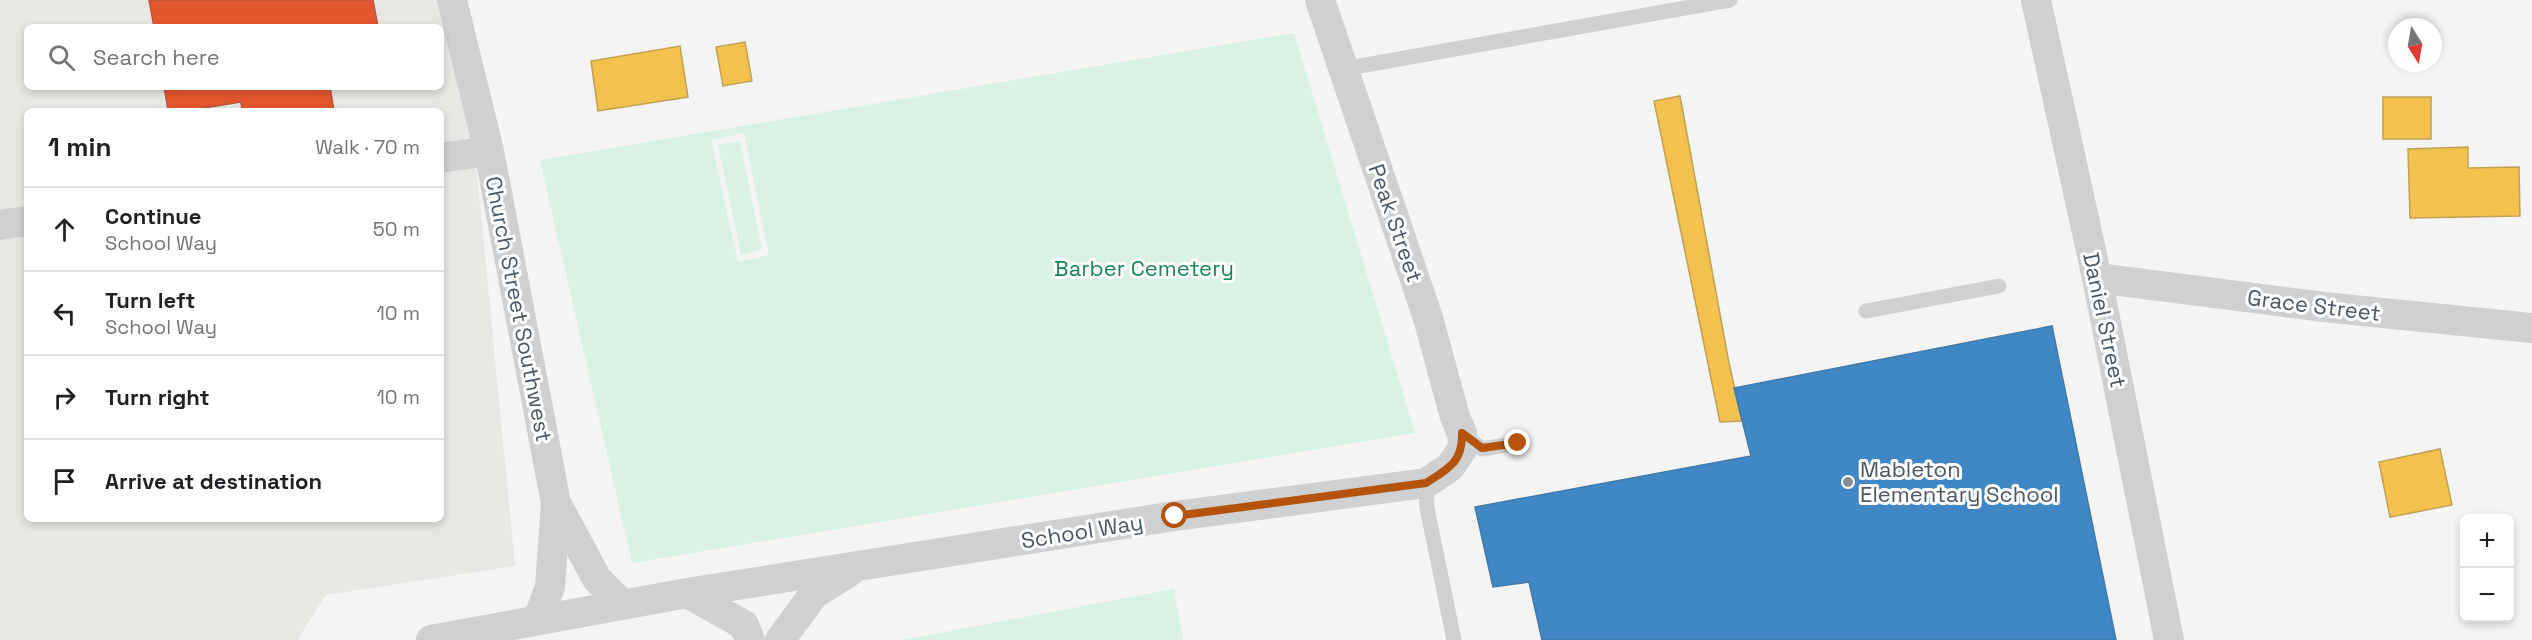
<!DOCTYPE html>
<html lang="en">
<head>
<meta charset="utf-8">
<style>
  body { margin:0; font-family:"Space Grotesk",sans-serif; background:#f2f2f2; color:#202124 }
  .controls { position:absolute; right:18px; bottom:18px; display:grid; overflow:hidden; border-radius:9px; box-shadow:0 3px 9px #0003 }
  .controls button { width:54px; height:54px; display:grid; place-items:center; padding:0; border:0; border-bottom:2px solid #e0e0e0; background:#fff; color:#202124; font:30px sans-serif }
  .compass { position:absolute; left:2388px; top:18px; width:54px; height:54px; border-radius:50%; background:#fff; box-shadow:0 3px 9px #0003; rotate:169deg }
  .stop { position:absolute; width:18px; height:18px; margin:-14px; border:4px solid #b45309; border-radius:50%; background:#fff }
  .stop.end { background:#b45309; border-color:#fff; box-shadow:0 2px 6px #0008 }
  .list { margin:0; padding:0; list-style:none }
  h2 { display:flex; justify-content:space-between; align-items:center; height:78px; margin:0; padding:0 24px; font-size:26px }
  h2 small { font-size:20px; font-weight:400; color:#757577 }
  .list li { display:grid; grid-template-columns:39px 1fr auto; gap:18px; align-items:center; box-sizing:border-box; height:84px; padding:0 24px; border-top:2px solid #e0e0e0 }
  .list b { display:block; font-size:22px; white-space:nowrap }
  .list p { margin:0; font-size:20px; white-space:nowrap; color:#757577 }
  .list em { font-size:20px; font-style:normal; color:#757577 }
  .icon { flex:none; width:33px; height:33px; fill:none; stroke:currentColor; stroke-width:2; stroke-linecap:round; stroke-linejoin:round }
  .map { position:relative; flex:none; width:2532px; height:640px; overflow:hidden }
  .search { position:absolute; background:#fff; box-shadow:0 3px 9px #0003; left:24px; top:24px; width:420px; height:66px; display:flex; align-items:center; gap:15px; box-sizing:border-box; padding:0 21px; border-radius:9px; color:#757577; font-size:22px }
  .panel { position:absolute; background:#fff; box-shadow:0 3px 9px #0003; left:24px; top:108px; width:420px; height:414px; border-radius:9px }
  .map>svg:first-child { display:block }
  .commercial { fill:#e8e7e3; fill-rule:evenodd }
  .green { fill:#d9f2e3; fill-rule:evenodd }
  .homes { fill:#f2c14e; stroke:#c0a154; stroke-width:1.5 }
  .shops { fill:#e4572e; stroke:#b6573d; stroke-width:1.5 }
  .schools { fill:#3f88c5; stroke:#4279a7; stroke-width:1.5 }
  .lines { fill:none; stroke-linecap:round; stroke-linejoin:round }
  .service { stroke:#ced0d2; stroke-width:15 }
  .minor { stroke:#ced0d2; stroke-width:30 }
  .route { stroke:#b45309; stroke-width:8 }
  .poi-dot { fill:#868d94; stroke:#fff; stroke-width:2 }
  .labels { text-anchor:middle; stroke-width:6; stroke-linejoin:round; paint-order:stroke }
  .street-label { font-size:22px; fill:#4a5661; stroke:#fff }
  .park-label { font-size:22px; fill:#17864f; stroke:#fff }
  .poi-label { font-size:22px; fill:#4a5661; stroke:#fff; text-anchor:start }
</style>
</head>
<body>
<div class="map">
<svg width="2532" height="640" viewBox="0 0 2532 640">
  <rect width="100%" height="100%" fill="#f4f4f4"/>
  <path class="commercial" d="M0,0H453L472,121L515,566L326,595L297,640H0ZM27,27H441V87H27ZM27,111H441V519H27Z"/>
  <path class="green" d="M1294,33L1415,433L632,563L540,160ZM744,133L769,255L738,262L711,140Z
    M740,141L762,249L741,255L718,145Z
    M1174,589L1183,640H902Z"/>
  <path class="homes" d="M745,42L752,81L723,86L716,47Z
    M680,46L688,97L598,111L591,61Z
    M1680,96L1729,363L1742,421L1720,422L1654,101Z
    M2383,97H2431V139H2383Z
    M2468,147V168L2519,167L2520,216L2410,218L2408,149Z
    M2440,449L2452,505L2390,517L2379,462Z"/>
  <path class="shops" d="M149,0H373L378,27H154Z
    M164,87H330L334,111H242L241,102L204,108V111H154L168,109Z"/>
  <path class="schools" d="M2052,326L2116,640H1542L1529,582L1493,587L1475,507L1751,456L1734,388Z"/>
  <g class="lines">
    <path class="service" d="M1343,69L1730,0
      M1866,311L1999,286
      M1462,433L1482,449L1519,443
      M1426,483L1427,508L1454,640"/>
    <path class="minor" d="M452,0L489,151L556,503L550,587L538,619
      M2036,0L2097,278L2169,640
      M441,158L489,151
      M0,225L27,221
      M2097,278L2324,307L2532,328
      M556,503L597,579L622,604
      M687,593L1175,516L1426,483L1450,467L1463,448L1462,433L1455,417L1428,318L1320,0
      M431,640L687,593L744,625L750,640
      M780,640L814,594L849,572"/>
  </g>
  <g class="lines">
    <path class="route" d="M1175,516L1426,483C1448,469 1463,462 1462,433L1482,448L1518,443"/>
  </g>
  <circle class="poi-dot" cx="1848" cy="482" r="6"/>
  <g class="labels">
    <g class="street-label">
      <text transform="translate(1396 223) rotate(71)" y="8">Peak Street</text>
      <text transform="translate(2314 305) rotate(7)" y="8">Grace Street</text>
      <text transform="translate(519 309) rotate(79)" y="8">Church Street Southwest</text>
      <text transform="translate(2105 320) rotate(78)" y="8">Daniel Street</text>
      <text transform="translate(1082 531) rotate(-9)" y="8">School Way</text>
    </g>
    <g class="park-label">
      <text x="1144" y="276">Barber Cemetery</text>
    </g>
    <g class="poi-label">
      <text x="1860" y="477">Mableton<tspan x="1860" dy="25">Elementary School</tspan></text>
    </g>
  </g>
</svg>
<div class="controls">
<button>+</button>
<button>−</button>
</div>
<svg class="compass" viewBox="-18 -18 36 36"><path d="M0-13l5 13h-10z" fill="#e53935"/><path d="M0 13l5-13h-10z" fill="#757577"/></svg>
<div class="stop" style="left:1175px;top:516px"></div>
<div class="stop end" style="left:1518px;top:443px"></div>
<div class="search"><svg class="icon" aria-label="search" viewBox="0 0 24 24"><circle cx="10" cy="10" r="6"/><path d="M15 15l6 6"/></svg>Search here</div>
<section class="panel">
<h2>1 min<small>Walk · 70 m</small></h2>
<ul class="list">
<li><svg class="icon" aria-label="ahead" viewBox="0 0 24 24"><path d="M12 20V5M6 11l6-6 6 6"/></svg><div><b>Continue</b><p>School Way</p></div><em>50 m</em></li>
<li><svg class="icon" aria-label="left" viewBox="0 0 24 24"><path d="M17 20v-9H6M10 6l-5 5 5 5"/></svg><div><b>Turn left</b><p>School Way</p></div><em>10 m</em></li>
<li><svg class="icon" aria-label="right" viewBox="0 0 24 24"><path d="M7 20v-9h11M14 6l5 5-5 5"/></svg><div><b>Turn right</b></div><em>10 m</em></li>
<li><svg class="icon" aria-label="arrive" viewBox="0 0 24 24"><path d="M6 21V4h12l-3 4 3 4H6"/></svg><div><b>Arrive at destination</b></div></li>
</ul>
</section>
</div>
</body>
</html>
